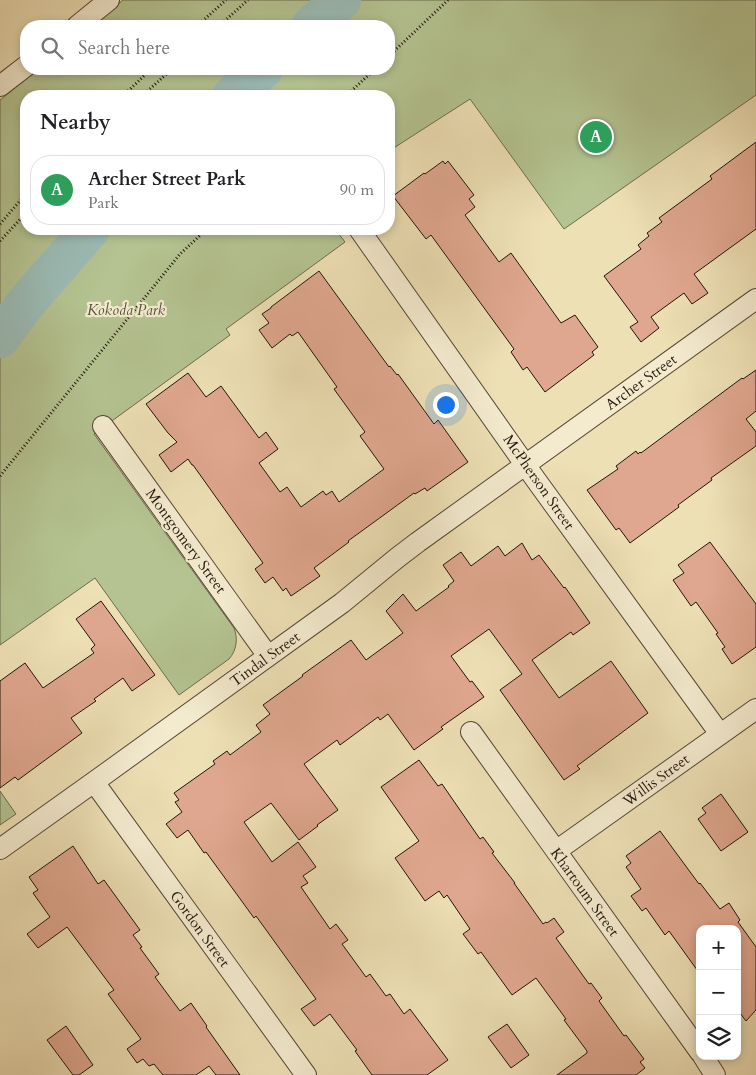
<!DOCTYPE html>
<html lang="en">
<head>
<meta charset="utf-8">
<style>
  body { margin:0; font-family:Cardo,serif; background:#f6f6f6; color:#202124 }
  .controls { position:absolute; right:15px; bottom:15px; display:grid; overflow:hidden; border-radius:10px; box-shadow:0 2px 8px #0003 }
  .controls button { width:45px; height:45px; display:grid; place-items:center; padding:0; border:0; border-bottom:1px solid #e0e0e0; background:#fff; color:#202124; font:25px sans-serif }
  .you { position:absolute; left:445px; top:404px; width:18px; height:18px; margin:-12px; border:4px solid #fff; border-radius:50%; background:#1a73e8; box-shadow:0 0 0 8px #1a73e833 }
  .badge { display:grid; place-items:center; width:32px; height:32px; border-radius:50%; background:#8f2418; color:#fff; font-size:16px; font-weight:700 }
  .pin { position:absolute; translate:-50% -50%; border:2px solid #fff; box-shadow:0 1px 5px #0006 }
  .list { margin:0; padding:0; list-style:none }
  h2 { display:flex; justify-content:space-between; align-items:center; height:65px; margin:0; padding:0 20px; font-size:21px }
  h2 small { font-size:16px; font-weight:400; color:#757577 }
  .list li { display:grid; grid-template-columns:32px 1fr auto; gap:15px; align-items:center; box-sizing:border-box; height:70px; margin:0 10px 10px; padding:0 10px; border:1px solid #e0e0e0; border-radius:20px }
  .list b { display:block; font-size:19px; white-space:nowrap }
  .list p { margin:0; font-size:16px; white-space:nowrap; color:#757577 }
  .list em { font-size:16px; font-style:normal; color:#757577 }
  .icon { flex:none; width:28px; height:28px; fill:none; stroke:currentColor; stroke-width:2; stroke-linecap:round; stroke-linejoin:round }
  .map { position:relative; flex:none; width:756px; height:1075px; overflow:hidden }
  .search { position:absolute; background:#fff; box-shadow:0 2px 8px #0003; left:20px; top:20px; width:375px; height:55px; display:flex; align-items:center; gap:12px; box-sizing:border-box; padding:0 18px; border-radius:20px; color:#757577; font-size:19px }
  .panel { position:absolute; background:#fff; box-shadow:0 2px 8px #0003; left:20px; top:90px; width:375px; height:145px; border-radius:20px }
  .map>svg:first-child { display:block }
  .green { fill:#b4c391; stroke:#6b6c4e }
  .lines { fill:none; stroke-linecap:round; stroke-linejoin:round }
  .river { stroke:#9bbbb4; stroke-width:40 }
  .building { fill:#dfa78f; stroke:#22150b }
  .minor-casing { stroke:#554836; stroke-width:22 }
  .path { stroke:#22150b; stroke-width:3; stroke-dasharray:1 2.5; stroke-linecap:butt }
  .minor { stroke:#f4ebcf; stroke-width:20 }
  .labels { text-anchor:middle; stroke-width:4.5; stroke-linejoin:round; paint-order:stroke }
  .park-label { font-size:15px; font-style:italic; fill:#55523a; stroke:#f4ebcf }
  .street-label { font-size:15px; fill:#22150b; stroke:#f4ebcf }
</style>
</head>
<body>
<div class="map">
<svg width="756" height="1075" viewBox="0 0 756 1075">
  <rect width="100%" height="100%" fill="#eee0b5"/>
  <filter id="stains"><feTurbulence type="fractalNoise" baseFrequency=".004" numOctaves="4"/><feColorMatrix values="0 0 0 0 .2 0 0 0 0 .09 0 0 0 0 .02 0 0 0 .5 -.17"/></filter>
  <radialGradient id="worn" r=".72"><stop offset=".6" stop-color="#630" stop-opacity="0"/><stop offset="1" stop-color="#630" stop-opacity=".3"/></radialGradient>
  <path class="green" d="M123,0H756V95L564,229L470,99L389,151V96H26V229H335L345,242L226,329L230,335L94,434L234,628C238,638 237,650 229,659L179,695L95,578L0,645V100L39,69H389V26H91Z
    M0,791L16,814L0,825Z"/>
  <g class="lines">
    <path class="river" d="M311,26L341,0
      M232,96L263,69
      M0,338L25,304L90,229"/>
  </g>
  <path class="building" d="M756,142V229L694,274L708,293L692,304L684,293L651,317L659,328L641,342L630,327L638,322L604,276L641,249L638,245L649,236L647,233L662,222L659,218L712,179L710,176Z
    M443,161L445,164L448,161L474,195L469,199L475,207L465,215L499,262L511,253L561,323L575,315L598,347L592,352L594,355L545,392L527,367L523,370L511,352L514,349L431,235L426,239L393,196L424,173L425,174Z
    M319,271L389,367L390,366L397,375L398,374L434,424L438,420L468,462L427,491L425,488L415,494L414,493L348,541L349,542L314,568L320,576L291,596L286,588L283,591L273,577L265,583L255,569L263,563L193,465H192L188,459L171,472L159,455L177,442L168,433L146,404L188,373L206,397L221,386L259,438L266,432L278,449L259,463L280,492L287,487L301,507L323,491L326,495L332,491L339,502L384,469L360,436L365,432L334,389L337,387L298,332L292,336L290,334L272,348L259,330L269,323L262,314L271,308V307Z
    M756,370V411L746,419L756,432V446L711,478L712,480L678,505L679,507L630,543L619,528L616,530L587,490L618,469L616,466L636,451L638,454L640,452L641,453L742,378L743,379Z
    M710,542L756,604V647L732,664L722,649L725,647L716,634L718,633L696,602L691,606L673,580L684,573L678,565Z
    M522,543L532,560L539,555L564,588L565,587L590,623L573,635L571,632L532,660L559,698L611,661L648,713L577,766L580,769L564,780L500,690L522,674L489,629L451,656L470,682L472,681L484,697L441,727L443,729L414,750L388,714L380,720L378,717L340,745L337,740L304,764L338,810L317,825L318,826L299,840L271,803L244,822L272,862L298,842L316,867L303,876L308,883L301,887L330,929L336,924L348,940L342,944L366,977L370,974L386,996L390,994L404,1014L410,1009L448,1060L427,1075H372L355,1051L357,1050L330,1014L314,1026L301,1009L316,999L256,916L254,918L206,852L204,853L188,830L177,838L166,824L182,812L175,802L179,800L174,793L215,764L213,761L227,751L230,755L261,732L256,725L270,714L263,705L303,676L302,675L351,640L366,660L403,633L386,611L403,594L416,611L449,587L448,586L454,581L443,565L461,552L471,566L498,546L505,556Z
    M101,601L155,675L132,691L123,678L94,699L96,701L71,718L82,733L18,780L15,777L0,788V681L25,663L43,688L94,653L91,649L95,645L76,619Z
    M419,760L438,786L442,784L480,839L483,837L494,852L492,853L515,883H514L543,924L546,922L547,923L554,918L564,932L556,938L589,984L591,983L602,998L599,1001L624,1036L626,1035L644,1059L640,1062L645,1068L636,1075H557L587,1053V1051L564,1020L566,1019L536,978L512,995L481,952L478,954L463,934L470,929L447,895L444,898L439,891L425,901L395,858L419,841L381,787Z
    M721,794L748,832L721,851L698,819L706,813L702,808Z
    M660,831L699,884L700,883L720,909L729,903L740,920L738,922L756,947V1010L746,1021L737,1009V929H700V974L669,931L665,935L646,908L642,911L631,896L641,889L626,867L631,863L626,856Z
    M73,846L98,884L104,880L140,930L133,935L142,947L140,948L159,974L155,977L180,1011L191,1003L207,1026L206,1027L240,1075H216L209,1066L196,1075H163L154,1064L149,1066L143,1059L137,1063L127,1049L141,1039L108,994L114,990L67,927L38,948L27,934L50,917L33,893L38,890L29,877Z
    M507,1024L529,1055L511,1068L488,1037Z
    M66,1026L93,1065L79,1075H73L47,1040Z"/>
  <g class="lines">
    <g class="minor-casing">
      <path id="minor" d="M77,26L109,0
        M0,86L26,66
        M359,229L536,480L720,734
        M103,426L268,656
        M471,732L700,1052
        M94,782L306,1075
        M0,849L94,782L342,603L397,558L418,542L756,299
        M556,851L756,709
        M703,1056L715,1075"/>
    </g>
    <path class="path" d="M197,26L226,0
      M219,26L248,0
      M389,56L448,0
      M123,96L151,69
      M142,96L172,69
      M346,96L375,69
      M0,224L26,194
      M0,241L26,213
      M0,476L180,254L207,229"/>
    <use href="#minor" class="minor"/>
  </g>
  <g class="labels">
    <g class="park-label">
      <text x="126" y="315">Kokoda Park</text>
    </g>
    <g class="street-label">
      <text transform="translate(641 382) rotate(-36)" y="5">Archer Street</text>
      <text transform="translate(539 482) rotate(55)" y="5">McPherson Street</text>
      <text transform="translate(186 541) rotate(54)" y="5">Montgomery Street</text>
      <text transform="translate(265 659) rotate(-36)" y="5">Tindal Street</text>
      <text transform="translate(656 780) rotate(-36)" y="5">Willis Street</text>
      <text transform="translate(585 892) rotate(54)" y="5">Khartoum Street</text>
      <text transform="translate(200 929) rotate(54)" y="5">Gordon Street</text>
    </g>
  </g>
  <rect width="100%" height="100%" filter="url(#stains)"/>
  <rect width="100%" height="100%" fill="url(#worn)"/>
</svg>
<div class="controls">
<button>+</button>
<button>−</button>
<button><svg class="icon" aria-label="layers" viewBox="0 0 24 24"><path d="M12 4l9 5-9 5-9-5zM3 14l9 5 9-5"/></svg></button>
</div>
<div class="you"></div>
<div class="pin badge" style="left:596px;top:137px;background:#2e9e5b">A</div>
<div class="search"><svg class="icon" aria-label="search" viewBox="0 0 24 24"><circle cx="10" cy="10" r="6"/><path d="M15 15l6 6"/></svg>Search here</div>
<section class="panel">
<h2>Nearby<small></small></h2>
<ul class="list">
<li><span class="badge" style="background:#2e9e5b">A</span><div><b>Archer Street Park</b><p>Park</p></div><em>90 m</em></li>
</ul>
</section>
</div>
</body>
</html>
